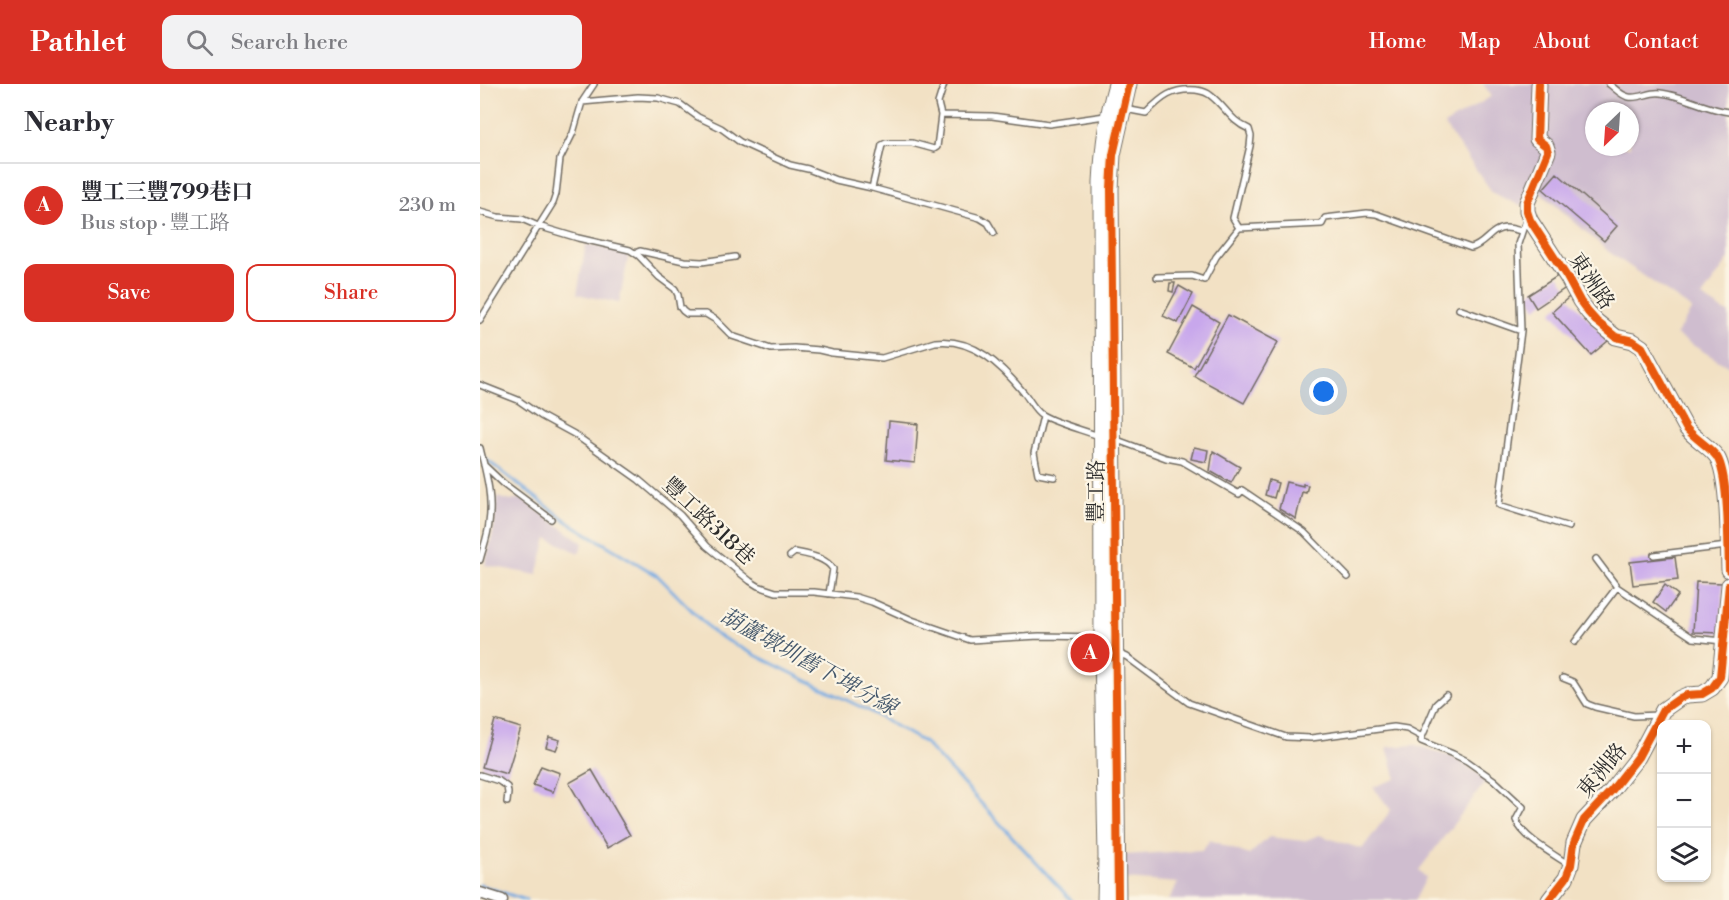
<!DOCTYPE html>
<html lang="en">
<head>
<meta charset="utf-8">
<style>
  body { margin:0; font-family:"Libre Bodoni","Noto Serif TC",serif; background:#f2f2f3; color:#2b2b33 }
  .controls { position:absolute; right:18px; bottom:18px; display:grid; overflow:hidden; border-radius:12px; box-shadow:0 2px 4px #0004 }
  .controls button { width:54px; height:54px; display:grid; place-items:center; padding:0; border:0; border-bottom:2px solid #e1e1e2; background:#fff; color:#2b2b33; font:30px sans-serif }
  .compass { position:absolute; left:1105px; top:18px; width:54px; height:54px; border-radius:50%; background:#fff; box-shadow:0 2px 4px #0004; rotate:205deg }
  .you { position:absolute; left:844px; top:308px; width:21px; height:21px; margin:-15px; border:4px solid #fff; border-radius:50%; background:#1a73e8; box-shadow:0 0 0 9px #1a73e833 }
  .badge { display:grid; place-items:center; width:39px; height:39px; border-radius:50%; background:#d93025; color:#fff; font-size:20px; font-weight:700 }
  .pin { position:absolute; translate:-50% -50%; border:3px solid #fff; box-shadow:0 2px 6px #0006 }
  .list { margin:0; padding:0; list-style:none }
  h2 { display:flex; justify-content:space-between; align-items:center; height:78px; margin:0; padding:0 24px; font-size:26px }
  h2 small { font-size:20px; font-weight:400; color:#7c7c81 }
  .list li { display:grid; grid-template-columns:39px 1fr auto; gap:18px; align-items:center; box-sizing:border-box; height:84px; padding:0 24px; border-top:2px solid #e1e1e2 }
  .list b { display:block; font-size:22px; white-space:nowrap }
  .list p { margin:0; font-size:20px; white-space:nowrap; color:#7c7c81 }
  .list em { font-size:20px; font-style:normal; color:#7c7c81 }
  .actions { display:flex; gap:12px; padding:18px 24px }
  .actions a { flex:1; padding:14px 0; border:2px solid #d93025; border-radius:12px; text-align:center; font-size:21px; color:#d93025 }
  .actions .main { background:#d93025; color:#fff }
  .icon { flex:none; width:33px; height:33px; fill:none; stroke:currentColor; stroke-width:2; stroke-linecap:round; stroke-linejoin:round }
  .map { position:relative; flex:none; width:1249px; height:816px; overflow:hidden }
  header { display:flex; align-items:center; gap:36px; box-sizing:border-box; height:84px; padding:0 30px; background:#d93025; color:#fff }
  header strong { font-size:28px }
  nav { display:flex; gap:33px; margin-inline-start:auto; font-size:21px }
  .search { width:420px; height:54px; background:#f2f2f3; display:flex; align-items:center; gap:15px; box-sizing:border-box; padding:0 21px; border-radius:12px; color:#7c7c81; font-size:22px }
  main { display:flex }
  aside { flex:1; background:#fff }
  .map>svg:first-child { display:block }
  .industrial { fill:#cfbdcf; fill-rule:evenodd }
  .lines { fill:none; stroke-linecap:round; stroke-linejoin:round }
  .stream { stroke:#73a9e1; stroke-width:3 }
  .building { fill:#c8a7ec }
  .lane-casing { stroke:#716b61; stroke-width:8 }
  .street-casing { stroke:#716b61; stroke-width:13 }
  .secondary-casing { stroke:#716b61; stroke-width:17 }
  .lane { stroke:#fff; stroke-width:5 }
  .street { stroke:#fff; stroke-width:10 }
  .secondary { stroke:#fff; stroke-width:15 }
  .cycleway-casing { stroke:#fcf5e5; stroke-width:11 }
  .cycleway { stroke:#e8590c; stroke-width:8 }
  .labels { text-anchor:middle; stroke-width:4.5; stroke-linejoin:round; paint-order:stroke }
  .street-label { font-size:21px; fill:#2b2b2b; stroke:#fcf5e5 }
  .water-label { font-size:22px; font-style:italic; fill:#44576b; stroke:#fcf5e5 }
</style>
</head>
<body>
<header>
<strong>Pathlet</strong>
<div class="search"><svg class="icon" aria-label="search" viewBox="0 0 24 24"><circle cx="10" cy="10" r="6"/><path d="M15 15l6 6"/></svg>Search here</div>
<nav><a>Home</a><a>Map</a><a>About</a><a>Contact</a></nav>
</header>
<main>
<aside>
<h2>Nearby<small></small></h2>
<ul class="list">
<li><span class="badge">A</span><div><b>豐工三豐799巷口</b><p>Bus stop · 豐工路</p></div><em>230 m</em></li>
</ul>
<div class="actions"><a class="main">Save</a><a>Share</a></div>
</aside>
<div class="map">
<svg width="1249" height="816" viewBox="0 0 1249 816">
  <rect width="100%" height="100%" fill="#fcf5e5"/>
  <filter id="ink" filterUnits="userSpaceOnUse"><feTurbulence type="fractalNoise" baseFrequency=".0167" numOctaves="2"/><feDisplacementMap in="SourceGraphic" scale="12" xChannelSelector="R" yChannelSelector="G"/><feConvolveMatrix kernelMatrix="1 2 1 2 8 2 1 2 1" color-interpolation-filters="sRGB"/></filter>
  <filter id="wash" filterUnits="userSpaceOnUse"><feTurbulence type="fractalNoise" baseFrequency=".008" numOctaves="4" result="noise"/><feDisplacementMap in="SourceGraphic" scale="24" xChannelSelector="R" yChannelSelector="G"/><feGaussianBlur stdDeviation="1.35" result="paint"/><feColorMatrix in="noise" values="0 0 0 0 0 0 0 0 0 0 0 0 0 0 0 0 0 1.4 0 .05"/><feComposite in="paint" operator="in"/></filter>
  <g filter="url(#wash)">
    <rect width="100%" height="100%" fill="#f2e1c4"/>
    <path class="industrial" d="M1003,0H1249V175L1222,213L1249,230V283L1196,251L1212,225L1129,168L1052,101L1041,122L1013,109L964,41L1012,12ZM1114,27H1150V63H1114Z
      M106,160L137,166L149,170L139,219L97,210Z
      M17,413L31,417L40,414L103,459L99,469L67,454L57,491L5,481L14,444Z
      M936,661L975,674L996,688L1006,697L939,786L946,794L935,816H689L698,799L645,795V771L722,766L730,756L769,771L789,753L824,757L839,751L882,765L911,726L893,703L916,695L907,663Z"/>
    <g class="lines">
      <path class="stream" d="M4,374L88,438L178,492L235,550L277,572L389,627L445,659L591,816
        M0,801L46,816"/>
    </g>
    <g id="blocks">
      <path class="building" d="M1077,89L1137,142L1124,157L1063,105Z
        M1079,191L1087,203L1056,224L1048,211Z
        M690,199H695L693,208L689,207Z
        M699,202L713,210L698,239L683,232Z
        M1089,213L1128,257L1111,271L1072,228Z
        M713,223L739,238L714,284L688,270Z
        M748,231L798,258L764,319L714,292Z
        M409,337L438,340L435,379L406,376Z
        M714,363L728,366L726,378L711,375Z
        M733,367L760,383L751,399L730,387Z
        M789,396L798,399L794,414L785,411Z
        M806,398L823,402V400L828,401L826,409L822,408L816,435L799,425Z
        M1195,473L1198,496L1153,501L1150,478Z
        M1216,498L1243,499L1241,549L1213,548Z
        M1185,501L1198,511L1186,528L1173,518Z
        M15,636L41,644L27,690L2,683Z
        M69,653L80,656L76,666L66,663Z
        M61,682L80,689L73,708L53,701Z
        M112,686L150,751L127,764L89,699Z"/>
    </g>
  </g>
  <g filter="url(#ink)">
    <use href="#blocks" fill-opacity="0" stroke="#716b61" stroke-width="1.5"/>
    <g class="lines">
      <g class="lane-casing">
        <path id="lane" d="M1129,0C1135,4 1141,12 1149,13C1160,15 1170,7 1181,9C1205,12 1225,25 1249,28
          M102,18L158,13L178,14L200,20L218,33L241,44L260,58L310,81L328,85L356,96L392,104L402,61L406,59H432L454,65L457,63L461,31L512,32L569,40L625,32
          M645,25L666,29C682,13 692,4 716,6C721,7 725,7 730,11C745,22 750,37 769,45L771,52L770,62L753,134L759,144L842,140L845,134L887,129L896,130L991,164C1005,161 1011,144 1026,144C1031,144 1037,146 1041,147
          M461,31L458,19L464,0
          M392,104L500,134L508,139L514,149
          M0,128L18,133L42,135L58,142L98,154L150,166L159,172L179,193L195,205L198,211L200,223L203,227L207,230H226L236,236L252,252L291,265L314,264L339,266L352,269L402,274L455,258C493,253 522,282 544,309C550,316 554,326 562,331C575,339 603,346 619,352
          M1046,136L1038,160L1041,247L1019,421L1089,443
          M155,169L160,167L204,177L222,178L255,173
          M677,193L712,192L724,196L736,173L759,144
          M979,225L1041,247
          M0,236L73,119L76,110L80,75L93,49L102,18L114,0
          M0,301L38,316L61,332L94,350L159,396L200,431L227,462L270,497L278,502L296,508H334L376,513L392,518L432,536L490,556L559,552L621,553
          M563,332L554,369L558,390L574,393
          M637,356L686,374L702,377L759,410L762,406L824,448L868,493
          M0,364C6,389 13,413 9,439C8,452 3,464 0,476
          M4,381L23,399L71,435
          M1174,471L1247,462
          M310,472L315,468C329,471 345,473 353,485L349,510
          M1116,475L1137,503L1213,554L1243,557
          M1095,558L1137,503
          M638,569L647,573L709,619L806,653L831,654L914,643L927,645L942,653L941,657L973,670L987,677L1014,696L1043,723L1036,736C1042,753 1073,770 1088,780
          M1083,594L1093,598L1107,620L1115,623L1154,632L1179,631
          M942,653L956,620L966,611
          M0,691L19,697L27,703L28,709L27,718"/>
      </g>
      <g class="street-casing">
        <path id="street" d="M0,809L22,816"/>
      </g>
      <g class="secondary-casing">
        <path id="secondary" d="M1059,0L1057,55L1066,62L1068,68L1047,119V127L1050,136L1087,193L1100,217L1108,228L1116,237L1136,253L1153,257L1162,263L1206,344C1215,355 1229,362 1237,373C1249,392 1248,461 1249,486
          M625,816L626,772L622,567L621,98C623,62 626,35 636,0
          M638,816L631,105L633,71L649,0
          M1069,816L1086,794L1091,781L1094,759L1104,736L1132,706L1158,673L1183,626L1200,614L1207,611L1222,610L1232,604L1240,593L1249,501"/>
      </g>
      <use href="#lane" class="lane"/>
      <use href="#street" class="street"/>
      <use href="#secondary" class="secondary"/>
      <g class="cycleway-casing">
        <path id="cycleway" d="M1059,0L1057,55L1066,62L1068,68L1047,119V127L1050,136L1087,193L1100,217L1108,228L1116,237L1136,253L1153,257L1162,263L1206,344C1215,355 1229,362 1237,373C1249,392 1248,461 1249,486
          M638,816L631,105L633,71L649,0
          M1069,816L1086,794L1091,781L1094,759L1104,736L1132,706L1158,673L1183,626L1200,614L1207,611L1222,610L1232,604L1240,593L1249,501"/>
      </g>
      <use href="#cycleway" class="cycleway"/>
    </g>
  </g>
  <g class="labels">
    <g class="street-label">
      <text transform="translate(1112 197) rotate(56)" y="7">東洲路</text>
      <text transform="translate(616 407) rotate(-90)" y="7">豐工路</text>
      <text transform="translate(229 437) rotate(43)" y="7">豐工路318巷</text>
      <text transform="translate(1122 686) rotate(-50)" y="7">東洲路</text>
    </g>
    <g class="water-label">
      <text transform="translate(329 577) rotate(29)" y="8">葫蘆墩圳舊下埤分線</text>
    </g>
  </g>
</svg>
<div class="controls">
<button>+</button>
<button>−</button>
<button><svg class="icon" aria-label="layers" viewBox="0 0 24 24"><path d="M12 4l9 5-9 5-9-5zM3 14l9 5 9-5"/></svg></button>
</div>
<svg class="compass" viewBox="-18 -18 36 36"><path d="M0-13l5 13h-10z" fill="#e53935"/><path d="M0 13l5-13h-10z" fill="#7c7c81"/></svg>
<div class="you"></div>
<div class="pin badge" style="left:610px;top:569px">A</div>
</div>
</main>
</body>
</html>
